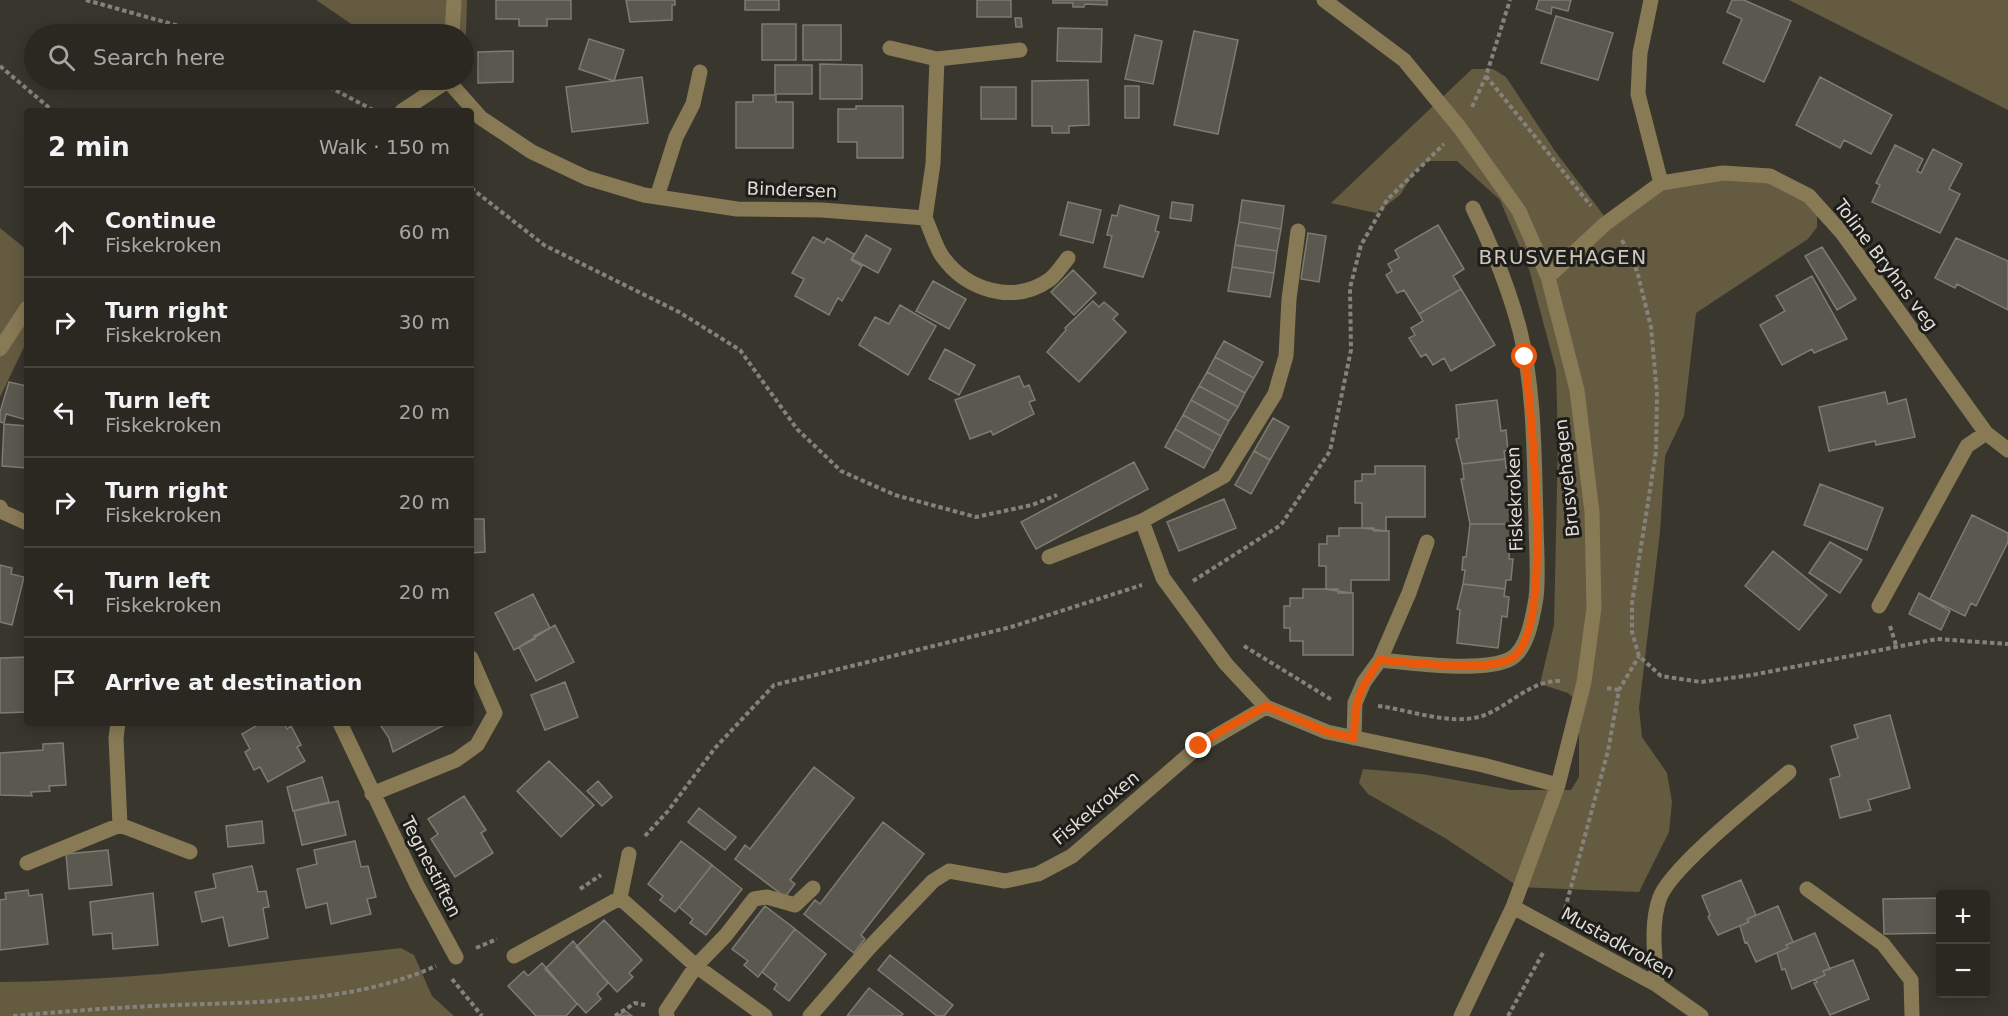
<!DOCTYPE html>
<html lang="en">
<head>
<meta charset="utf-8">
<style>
  body { margin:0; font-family:"DejaVu Sans",sans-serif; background:#37342f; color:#f1f3f6 }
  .controls { position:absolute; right:18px; bottom:18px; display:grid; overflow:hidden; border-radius:6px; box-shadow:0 3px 15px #0003 }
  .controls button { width:54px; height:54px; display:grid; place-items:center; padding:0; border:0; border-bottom:2px solid #474440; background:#2b2822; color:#f1f3f6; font:30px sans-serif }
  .stop { position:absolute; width:18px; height:18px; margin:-14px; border:4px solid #ea580c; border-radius:50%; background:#fff }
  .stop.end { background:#ea580c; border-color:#fff; box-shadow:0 2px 6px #0008 }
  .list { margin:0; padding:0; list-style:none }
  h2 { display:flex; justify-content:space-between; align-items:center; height:78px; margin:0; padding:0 24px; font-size:26px }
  h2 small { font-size:20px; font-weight:400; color:#a6a6a5 }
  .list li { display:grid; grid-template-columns:39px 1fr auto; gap:18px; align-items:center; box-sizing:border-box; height:90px; padding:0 24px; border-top:2px solid #474440 }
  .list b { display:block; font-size:22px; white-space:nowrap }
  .list p { margin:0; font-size:20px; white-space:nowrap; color:#a6a6a5 }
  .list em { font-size:20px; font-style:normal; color:#a6a6a5 }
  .icon { flex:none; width:33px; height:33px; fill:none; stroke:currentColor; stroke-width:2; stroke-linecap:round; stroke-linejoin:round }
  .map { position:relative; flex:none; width:2008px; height:1016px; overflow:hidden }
  .search { position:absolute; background:#2b2822; box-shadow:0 3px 15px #0003; left:24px; top:24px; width:450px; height:66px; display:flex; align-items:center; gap:15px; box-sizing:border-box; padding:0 21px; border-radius:33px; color:#a6a6a5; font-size:22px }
  .panel { position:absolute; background:#2b2822; box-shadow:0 3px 15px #0003; left:24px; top:108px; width:450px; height:618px; border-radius:6px }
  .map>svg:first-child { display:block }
  .green { fill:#645b41 }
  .building { fill:#5b584f; stroke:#7e7b72; stroke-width:1.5 }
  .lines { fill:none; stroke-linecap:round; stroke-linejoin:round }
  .path { stroke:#84827b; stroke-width:4; stroke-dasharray:4.5 3; stroke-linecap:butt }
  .minor { stroke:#887a55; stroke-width:15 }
  .route { stroke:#ea580c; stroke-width:8 }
  .labels { text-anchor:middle; stroke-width:6; stroke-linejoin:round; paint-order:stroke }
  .street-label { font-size:18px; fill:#dfddd8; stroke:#1f1d1a }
  .neighbourhood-label { font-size:20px; letter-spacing:1.5px; fill:#ccc8be; stroke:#1f1d1a }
</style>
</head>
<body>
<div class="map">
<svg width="2008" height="1016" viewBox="0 0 2008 1016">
  <rect width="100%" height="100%" fill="#39362e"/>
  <path class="green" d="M316,0H467L465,68L464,34H366Z
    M1789,0H2008V110Z
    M1472,69H1493L1506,77L1555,151L1608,221L1644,193L1728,168L1799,190L1817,212V227L1808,239L1696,313L1684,416L1665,456L1660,532L1639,708L1642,737L1667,773L1672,802L1669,832L1639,892L1519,887L1445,838L1368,794L1359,783L1363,769L1422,774L1511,790H1571L1579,777V703L1568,693L1540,684L1554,625L1558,443L1556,370L1529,269L1500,200L1457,161H1428L1416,170L1400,195L1376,213L1331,203Z
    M0,228L27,250V341L0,397Z
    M401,948L414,955L432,996L454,1016H0V982C134,981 268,963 401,948Z"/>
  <path class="building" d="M496,0H571V19H547V26H519V19H496Z
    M626,0H675V5H672V20L630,22Z
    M745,0H779V10H745Z
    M977,0H1011V17H977Z
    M1053,0H1107V5L1085,4L1084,7H1073V3H1053Z
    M1539,0H1571L1568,11L1552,7L1551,14L1536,9Z
    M1732,0H1744L1791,21L1764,82L1723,63L1742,19L1727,12Z
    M1556,16L1613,33L1598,80L1541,63Z
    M1015,18H1021L1022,27H1016Z
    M762,24H796V60H762Z
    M803,25H841V60H803Z
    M1058,28L1102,29L1101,62L1057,61Z
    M1194,31L1238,40L1218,134L1174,125Z
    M1135,35L1162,41L1153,84L1125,79Z
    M589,39L624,50L614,81L579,69Z
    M513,51V82L478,83V52Z
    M820,64L862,65V99H820Z
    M775,65H812V94H775Z
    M642,77L648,123L572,132L566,87Z
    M1820,77L1892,115L1871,154L1844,140L1840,148L1796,125Z
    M1088,80L1089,125L1069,126V133H1052V126H1032V81Z
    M1125,86H1139V118H1125Z
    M981,87H1016V119H981Z
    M753,95H776V102H793V148H736V102H753Z
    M856,106H903V158H857V142H838V109H856Z
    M1895,145L1923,159L1917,171L1921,173L1933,149L1962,164L1949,189L1960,194L1940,233L1872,202L1880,185L1876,183Z
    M1242,200L1284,206L1281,229L1239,222Z
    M1068,202L1101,210L1093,243L1060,235Z
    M1172,202L1193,205L1191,221L1170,218Z
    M1120,205L1159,216L1155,231L1159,232L1143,277L1104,267L1112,236L1107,235L1112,215L1117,216Z
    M1239,222L1281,229L1277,251L1235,245Z
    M1438,225L1464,269L1453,276L1461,289L1419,314L1404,290L1397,293L1386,275L1392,271L1388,264L1399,258L1395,250Z
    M1308,233L1326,236L1319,282L1301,279Z
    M866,235L891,249L878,273L852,259Z
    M813,237L824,243L827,238L854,254L851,260L862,266L842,301L838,298L829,315L795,296L804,279L792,273Z
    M1956,238L2008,261V310L1957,284L1955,288L1935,278Z
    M1235,245L1277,251L1274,273L1232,267Z
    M1822,247L1856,299L1837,310L1805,256Z
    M1232,267L1274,273L1270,297L1228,291Z
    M1073,270L1096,293L1074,315L1051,292Z
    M1812,276L1847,339L1814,353L1812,349L1782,365L1760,325L1785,311L1776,296Z
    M933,281L966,299L949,329L916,311Z
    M1461,289L1495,345L1451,371L1444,358L1433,365L1426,354L1421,357L1409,338L1415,335L1411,328L1423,321L1419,314Z
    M1093,301L1099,307L1104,302L1118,314L1113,319L1126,332L1079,382L1047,352L1066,330L1065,328Z
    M900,305L936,326L908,375L859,345L875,317L889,324Z
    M1224,341L1263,362L1254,378L1215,357Z
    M945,349L975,365L959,395L929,379Z
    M1215,357L1254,378L1245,393L1207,372Z
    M1207,372L1245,393L1238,407L1199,386Z
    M1019,376L1024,387L1029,385L1035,400L1029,402L1034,414L993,435L991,431L970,439L955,400Z
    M9,382L27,386V420L6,414L4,423L0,422V412Z
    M1199,386L1238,407L1229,421L1191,400Z
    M1885,392L1888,404L1906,399L1915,437L1876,445L1875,441L1829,451L1819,407Z
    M1191,400L1229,421L1221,436L1183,415Z
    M1497,400L1501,431L1506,430L1508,451H1504L1505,459L1462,464L1456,439L1459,438L1456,405Z
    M1183,415L1221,436L1213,451L1175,429Z
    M1273,418L1289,427L1270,460L1254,451Z
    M4,424L27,426V468L2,466Z
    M1175,429L1213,451L1204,468L1165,447Z
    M1254,451L1270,460L1251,494L1235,485Z
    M1505,459L1506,468L1510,467L1512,488L1508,489L1512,524H1470L1461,479H1464L1462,464Z
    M1134,462L1148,489L1036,549L1021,522Z
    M1375,466H1425V517H1386V531L1362,528V503H1355V481H1362V474H1375Z
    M1820,484L1883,508L1867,550L1804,525Z
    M1224,499L1236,528L1179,551L1167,522Z
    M1972,515L2008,533V542L1976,606L1971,603L1965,616L1930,599Z
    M471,519H484L485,552L471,553Z
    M1470,524H1512L1509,559H1513L1511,580H1506L1505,589L1463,584L1465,570H1462L1463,557H1466Z
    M1339,528H1374V531H1389V580H1351V593L1326,589V566H1319V544H1327V536H1339Z
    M1830,542L1862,560L1840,593L1809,573Z
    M1773,551L1827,595L1799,630L1745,586Z
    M0,565L12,568L11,574L24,577L12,625L0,622Z
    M1463,584L1505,589L1504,596L1509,597L1507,617L1502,616L1498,648L1457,643L1460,610L1457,609Z
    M1303,589H1338V593H1353V655H1303V641H1290V628H1284V606H1290V598H1303Z
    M1919,593L1950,611L1941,630L1909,614Z
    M533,594L550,628L534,636L535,639L514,650L495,613Z
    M555,625L574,662L536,681L519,647Z
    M27,657V712L0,713V658Z
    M565,682L578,717L545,730L531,695Z
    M1890,715L1910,788L1868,800L1871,810L1840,818L1830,779L1840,776L1831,746L1858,738L1854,725Z
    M261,723H284L287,729L291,726L301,745L297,747L305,761L268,782L260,767L254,770L245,752L250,749L242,734Z
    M379,723H448L393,752L389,738Z
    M63,743L66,785L49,786L50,791L31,792L32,796L0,795V753L43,750V744Z
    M549,761L594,805L561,837L517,791Z
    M814,767L854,798L790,880L795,884L785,897L735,859L745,845L750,849Z
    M322,777L329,802L293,811L287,787Z
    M598,781L612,797L602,806L587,791Z
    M464,796L486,830L481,833L493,853L455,877L431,839L438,834L428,819Z
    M338,801L346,835L302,845L294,811Z
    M699,808L736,837L725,850L688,822Z
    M262,821L264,843L228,847L226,826Z
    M883,822L924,854L861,935L865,939L854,953L804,914L815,900L820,904Z
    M355,841L361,867L368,866L376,897L367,899L371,914L331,924L327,903L306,908L297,869L317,864L314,850Z
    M681,841L712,865L675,912L660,900L663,896L648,884Z
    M108,850L112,885L69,889L66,854Z
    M712,865L742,889L706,935L690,923L693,919L679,907Z
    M252,866L258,892L266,891L269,907L263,908L268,938L229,946L223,917L202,922L195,892L216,888L213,874Z
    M1741,880L1756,915L1747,919L1749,922L1718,935L1708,917L1710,915L1702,896Z
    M28,890L29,896L42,894L48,944L0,950V900L6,899L5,893Z
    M153,893L158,945L113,949L112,933L93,935L90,902Z
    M1940,898V933L1884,934L1883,899Z
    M765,906L795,929L758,977L744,965L748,961L732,949Z
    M1778,906L1793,942L1786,945L1788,948L1756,962L1747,942L1745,943L1740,926L1749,922L1747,919Z
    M604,920L642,960L629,973L633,977L617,992L576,947Z
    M795,929L826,954L789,1001L774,989L777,984L762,972Z
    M1815,933L1830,969L1823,971L1825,975L1792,989L1785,969L1782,970L1777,953L1788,948L1786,945Z
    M573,941L608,983L597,994L601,999L586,1013L545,969Z
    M890,955L953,1005L944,1016H937L878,970Z
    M1853,960L1869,999L1830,1015L1814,983L1817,982L1815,979L1825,975L1823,971Z
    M542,963L577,1004L566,1016H536L508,986L524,971L528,976Z
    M869,988L903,1014L901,1016H847Z
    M624,1010L632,1016H619Z"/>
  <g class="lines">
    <path class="path" d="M86,0L208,34
      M0,66L53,111
      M1486,76L1591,206
      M316,80L375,111
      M1472,107L1486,76L1510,0
      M471,188L544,245L679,312L740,350L797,429L841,471L895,495L976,517L1032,505L1057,495
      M1622,240L1637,271L1651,327L1657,394L1656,452L1632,603V632L1639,656L1661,676L1701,682L1752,675L1937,639L2008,644
      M1193,581L1281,525L1330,451L1351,350L1350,288L1361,245L1387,200L1444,144
      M1890,626L1896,645
      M1244,646L1332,700
      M1607,688L1619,690
      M1378,706C1411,710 1450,726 1482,716C1510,706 1530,680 1561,681
      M645,836L668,811L715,748L774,685L1011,627L1142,585
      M580,889L601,875
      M1565,909L1608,751L1619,690L1639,656
      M476,948L497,939
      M452,979L482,1016
      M13,1016C68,1011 122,1007 177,1005C264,1002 356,1002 436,966
      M615,1016L635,1003L645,1005
      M1508,1016L1544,951"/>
    <path class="minor" d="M1324,0L1404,60L1460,128L1519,211L1548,277L1577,390L1592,512L1594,608L1584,682L1558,785L1513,907L1461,1016
      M1651,0L1640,53L1638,94L1661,183
      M452,34L454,0
      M890,48L937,59
      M449,82L481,118L532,152L587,178L644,195L737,209L822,210L925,218C931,230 935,246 942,256C966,290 1013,305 1049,280C1056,275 1062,265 1068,258
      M402,111L449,80
      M657,197L676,137L693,104L700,72
      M925,218L933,164L937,59L1020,50
      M1548,277L1605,224L1661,183L1723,173L1770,176L1809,196L1843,234L1986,433L2008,450
      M0,349L27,308
      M0,507L3,512L27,523
      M1142,521L1163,578L1226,664L1266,707L1327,732L1483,765L1558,785
      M1049,557L1142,521L1224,476L1275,394L1286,356L1289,299L1298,231
      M1879,606L1967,446L1986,433
      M1380,660C1411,663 1483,673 1510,659C1528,650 1533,615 1536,598C1539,573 1536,545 1536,520C1534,459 1535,391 1520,331C1509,288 1492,247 1473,208
      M118,723L116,738L120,825
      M340,723L417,885L456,957
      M1354,738L1355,703L1364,682L1380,660L1409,593L1427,542
      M372,794L456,760L477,745L495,713L471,658
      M629,854L620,898L696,966L765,1016
      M27,863L120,825L190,852
      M1807,889L1883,944L1911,980L1912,1016
      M1513,907L1657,985L1701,1016
      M514,956L620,898
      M1657,985C1655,957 1650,924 1660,897C1673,865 1759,798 1789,772
      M667,1016L666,1011L696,966L726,935L754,899L767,897L795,905L813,888
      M810,1016L869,948L933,881L949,871L1005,881L1038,874L1072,856L1199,746L1266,707"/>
  </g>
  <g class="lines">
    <path class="route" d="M1199,746L1221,731L1266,706L1327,732L1354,738C1355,700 1358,691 1380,660C1408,662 1488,673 1512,658C1556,630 1530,409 1525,357"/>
  </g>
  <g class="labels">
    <g class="street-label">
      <text transform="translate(792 190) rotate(2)" y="6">Bindersen</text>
      <text transform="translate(1886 265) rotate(53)" y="6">Toline Bryhns veg</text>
      <text transform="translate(1567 478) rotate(-96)" y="6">Brusvehagen</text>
      <text transform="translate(1515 499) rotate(-92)" y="6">Fiskekroken</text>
      <text transform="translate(1096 808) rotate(-39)" y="6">Fiskekroken</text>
      <text transform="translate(431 867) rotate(63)" y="6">Tegnestiften</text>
      <text transform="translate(1618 943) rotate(29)" y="6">Mustadkroken</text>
    </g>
    <g class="neighbourhood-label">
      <text x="1563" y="264">BRUSVEHAGEN</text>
    </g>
  </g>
</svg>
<div class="controls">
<button>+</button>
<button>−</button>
</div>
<div class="stop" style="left:1525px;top:357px"></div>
<div class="stop end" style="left:1199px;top:746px"></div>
<div class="search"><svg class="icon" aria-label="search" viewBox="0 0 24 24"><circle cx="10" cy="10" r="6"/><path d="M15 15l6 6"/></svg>Search here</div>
<section class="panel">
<h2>2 min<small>Walk · 150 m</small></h2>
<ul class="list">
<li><svg class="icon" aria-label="ahead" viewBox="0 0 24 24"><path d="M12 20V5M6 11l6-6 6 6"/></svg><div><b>Continue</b><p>Fiskekroken</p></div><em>60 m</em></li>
<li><svg class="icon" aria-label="right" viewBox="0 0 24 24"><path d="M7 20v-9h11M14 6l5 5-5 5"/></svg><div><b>Turn right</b><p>Fiskekroken</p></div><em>30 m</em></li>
<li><svg class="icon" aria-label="left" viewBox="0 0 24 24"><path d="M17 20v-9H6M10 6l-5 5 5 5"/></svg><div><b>Turn left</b><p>Fiskekroken</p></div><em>20 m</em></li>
<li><svg class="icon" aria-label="right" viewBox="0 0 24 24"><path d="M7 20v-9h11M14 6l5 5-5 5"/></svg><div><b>Turn right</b><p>Fiskekroken</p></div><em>20 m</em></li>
<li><svg class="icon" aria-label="left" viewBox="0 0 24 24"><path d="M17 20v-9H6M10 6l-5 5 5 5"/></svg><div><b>Turn left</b><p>Fiskekroken</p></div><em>20 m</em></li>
<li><svg class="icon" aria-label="arrive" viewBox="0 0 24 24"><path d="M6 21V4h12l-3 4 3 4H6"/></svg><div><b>Arrive at destination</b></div></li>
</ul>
</section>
</div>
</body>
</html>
